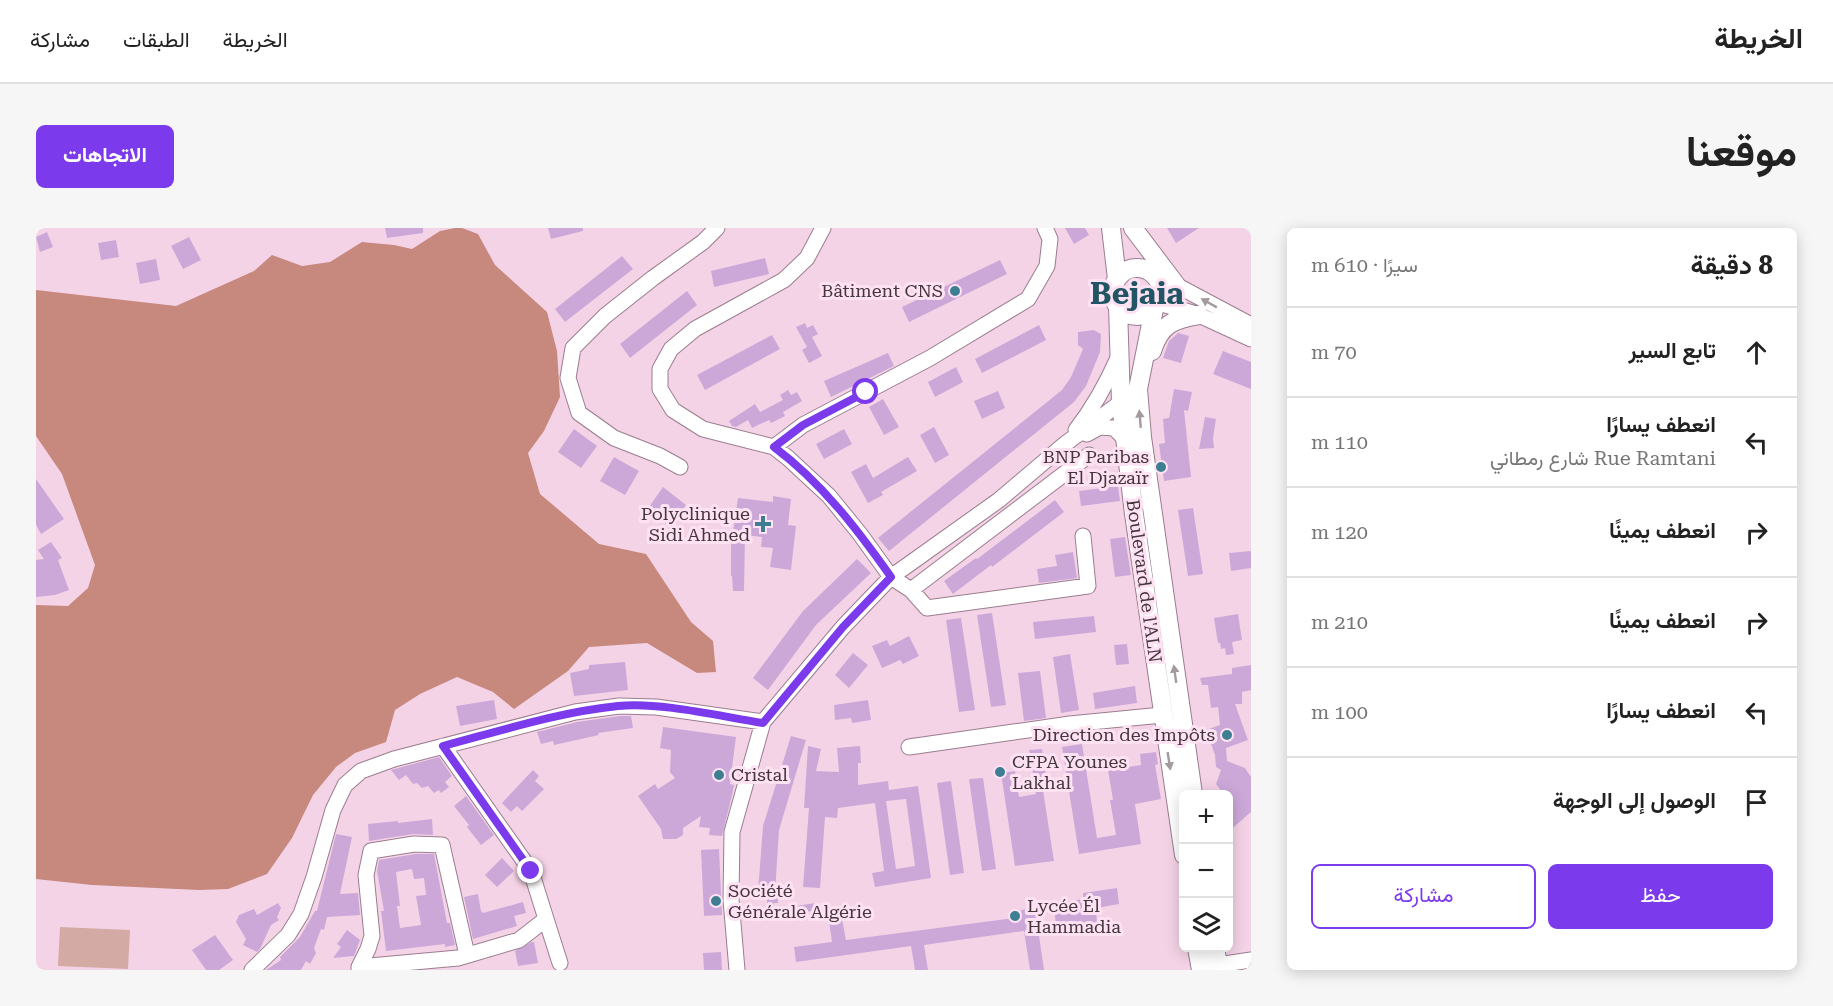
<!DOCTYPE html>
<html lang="ar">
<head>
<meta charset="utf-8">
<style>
  body { margin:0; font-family:"Roboto Serif",Vazirmatn,serif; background:#f6f6f6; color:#222; direction:rtl }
  .controls { position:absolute; right:18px; bottom:18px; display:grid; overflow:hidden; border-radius:9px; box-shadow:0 3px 15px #0003 }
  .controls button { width:54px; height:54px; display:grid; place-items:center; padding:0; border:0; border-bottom:2px solid #e0e0e0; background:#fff; color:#222; font:30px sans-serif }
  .stop { position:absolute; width:18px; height:18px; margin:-14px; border:4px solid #7c3aed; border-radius:50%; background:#fff }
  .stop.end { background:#7c3aed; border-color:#fff; box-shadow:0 2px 6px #0008 }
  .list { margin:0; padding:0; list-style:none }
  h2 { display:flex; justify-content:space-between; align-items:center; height:78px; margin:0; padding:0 24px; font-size:26px }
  h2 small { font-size:20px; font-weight:400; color:#767676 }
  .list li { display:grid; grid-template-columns:39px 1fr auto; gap:18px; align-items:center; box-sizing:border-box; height:90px; padding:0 24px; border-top:2px solid #e0e0e0 }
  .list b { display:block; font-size:22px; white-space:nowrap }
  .list p { margin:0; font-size:20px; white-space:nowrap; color:#767676 }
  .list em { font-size:20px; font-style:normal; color:#767676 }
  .actions { display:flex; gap:12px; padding:18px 24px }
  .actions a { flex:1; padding:14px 0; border:2px solid #7c3aed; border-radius:9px; text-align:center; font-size:21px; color:#7c3aed }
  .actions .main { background:#7c3aed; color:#fff }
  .icon { flex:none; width:33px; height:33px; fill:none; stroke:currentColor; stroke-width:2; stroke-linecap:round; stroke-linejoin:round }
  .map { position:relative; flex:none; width:1215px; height:742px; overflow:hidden; direction:ltr; border-radius:9px }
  header { display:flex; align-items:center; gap:36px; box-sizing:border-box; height:84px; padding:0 30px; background:#fff; border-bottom:2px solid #e0e0e0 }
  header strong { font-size:28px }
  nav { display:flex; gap:33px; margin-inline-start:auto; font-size:21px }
  .intro { display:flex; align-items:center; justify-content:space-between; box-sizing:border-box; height:144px; padding:0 36px }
  h1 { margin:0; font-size:42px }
  .button { padding:15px 27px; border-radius:9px; background:#7c3aed; color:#fff; font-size:21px; font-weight:700 }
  main { display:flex; gap:36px; padding:0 36px }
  aside { flex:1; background:#fff; border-radius:9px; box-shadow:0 3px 15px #0003 }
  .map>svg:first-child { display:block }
  .green { fill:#d3aba4 }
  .forest { fill:#c7887e }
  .building { fill:#cca8d9; fill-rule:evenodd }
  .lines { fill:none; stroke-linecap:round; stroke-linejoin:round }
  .minor-casing { stroke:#9b7d8f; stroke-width:17 }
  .major-casing { stroke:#9b7d8f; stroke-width:20 }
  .minor { stroke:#fff; stroke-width:15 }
  .major { stroke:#fff; stroke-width:18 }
  .oneway { fill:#a29a9e }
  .route { stroke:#7c3aed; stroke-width:8 }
  .poi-dot { fill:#3e7e92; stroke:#fee2f3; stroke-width:2 }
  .labels { text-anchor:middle; stroke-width:6; stroke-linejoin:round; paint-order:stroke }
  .poi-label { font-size:18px; fill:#44363e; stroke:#fee2f3; text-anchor:end }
  .street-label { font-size:18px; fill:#44363e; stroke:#fee2f3 }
  .town-label { font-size:30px; font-weight:bold; fill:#215564; stroke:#fee2f3 }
</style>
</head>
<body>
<header>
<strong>الخريطة</strong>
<nav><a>الخريطة</a><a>الطبقات</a><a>مشاركة</a></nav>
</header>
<div class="intro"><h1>موقعنا</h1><a class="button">الاتجاهات</a></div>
<main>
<aside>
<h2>8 دقيقة<small>سيرًا · 610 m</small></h2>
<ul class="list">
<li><svg class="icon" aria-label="ahead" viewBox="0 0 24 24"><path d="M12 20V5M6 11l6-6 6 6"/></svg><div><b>تابع السير</b></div><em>70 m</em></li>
<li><svg class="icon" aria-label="left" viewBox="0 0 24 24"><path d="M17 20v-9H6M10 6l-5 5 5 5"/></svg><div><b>انعطف يسارًا</b><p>Rue Ramtani شارع رمطاني</p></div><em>110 m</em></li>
<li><svg class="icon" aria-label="right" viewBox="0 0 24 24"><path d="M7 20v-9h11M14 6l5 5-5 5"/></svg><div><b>انعطف يمينًا</b></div><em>120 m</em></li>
<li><svg class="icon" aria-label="right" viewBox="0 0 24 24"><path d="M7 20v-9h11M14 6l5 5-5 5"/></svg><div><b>انعطف يمينًا</b></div><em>210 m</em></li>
<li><svg class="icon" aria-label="left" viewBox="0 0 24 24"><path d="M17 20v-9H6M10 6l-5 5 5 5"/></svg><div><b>انعطف يسارًا</b></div><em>100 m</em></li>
<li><svg class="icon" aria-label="arrive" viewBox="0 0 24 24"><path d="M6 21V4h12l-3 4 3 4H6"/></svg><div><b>الوصول إلى الوجهة</b></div></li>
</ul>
<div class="actions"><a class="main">حفظ</a><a>مشاركة</a></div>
</aside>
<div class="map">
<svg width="1215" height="742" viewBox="0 0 1215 742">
  <rect width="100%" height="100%" fill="#f5d3e7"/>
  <path class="green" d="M24,699L94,702L92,741L22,738Z"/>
  <path class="forest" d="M419,0H426L442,6L459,37L511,84L521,123L524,169L508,203L492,225L504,266L563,316L610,326L655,394L677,413L680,444L661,445L611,415L553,419L532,443L478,481L457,464L421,449L384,466L359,482L350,514L319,525L300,539L277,567L256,610L231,646L192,661L163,662L56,657L0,651V377L32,378L52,360L59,337L26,246L0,208V62L140,78L218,43L236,27L266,38L294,34L326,14L358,17L376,21L404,3Z"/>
  <path class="building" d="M349,0H387V5L351,10Z
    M512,0H547V3L515,11Z
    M1029,0H1049L1053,7L1038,16Z
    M1131,0H1163L1140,15Z
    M11,4L17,19L4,24L0,9Z
    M153,9L165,32L147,41L135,18Z
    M80,12L83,29L65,32L62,15Z
    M586,28L597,41L529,94L519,81Z
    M729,30L733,46L678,59L675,43Z
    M120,31L124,52L104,56L100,35Z
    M964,32L971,46L873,94L866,79Z
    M651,63L661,77L594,130L584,116Z
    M769,95L771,100L777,97L782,106L776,109L786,128L773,135L766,122L771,119L760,99Z
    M1003,97L1010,112L946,145L939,131Z
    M1058,102L1065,106L1064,124L1050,158L1038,174L853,323L842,310L1026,162L1035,149L1047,121L1042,117V104Z
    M1142,105L1153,108L1145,135L1127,130L1133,113Z
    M736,107L744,121L669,162L661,147Z
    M1187,123L1215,134V161L1177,146Z
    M852,125L858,138L795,169L788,153Z
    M920,139L927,154L899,169L892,154Z
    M1138,161L1156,164L1152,183L1148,182L1155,249L1128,253L1123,216L1129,215L1127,191L1133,190Z
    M752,162L755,167L761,164L766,173L747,184L749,188L735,195L733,192L716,200L712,192L700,199L696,198L693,193L719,176L724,184L747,172L744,167Z
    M962,163L969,180L946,191L938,173Z
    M847,171L863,199L848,207L833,179Z
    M1169,189L1180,191L1177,210L1178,220L1163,221Z
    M898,199L913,227L899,235L884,207Z
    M538,201L561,218L545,240L522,224Z
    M808,201L816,216L788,231L780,216Z
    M578,229L603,243L589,267L564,253Z
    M872,229L881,243L845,264L847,267L832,275L815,244L830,236L837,250Z
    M0,251L28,291L5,306L0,297Z
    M1082,258L1084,273L1045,278L1043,263Z
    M627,259L650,277L634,299L611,282Z
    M737,268L755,271L752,297L760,298L755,342L734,339L737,320L725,319L726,309L709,307L708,363H697L696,348H695V318L702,270L737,274Z
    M1019,272L1028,284L956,339L955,337L917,366L908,353L940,330L941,331Z
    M1157,280L1167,346L1152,348L1142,282Z
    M1089,309L1095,347L1079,349L1074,311Z
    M15,314L26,330L22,332L33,362L19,367L0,369V332L8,331L2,322Z
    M1215,323V340L1195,343L1193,325Z
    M1037,324L1041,350L1003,355L1001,341L1021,338L1019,327Z
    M821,331L835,345L780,397L732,462L717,450L767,383Z
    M956,385L970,477L955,479L941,387Z
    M1202,386L1206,412L1196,414L1198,426L1190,427L1189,420L1185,421L1184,415H1182L1178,390Z
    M1058,388L1060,404L999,411L997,394Z
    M925,390L939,482L923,484L910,392Z
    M873,408L883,428L867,436L864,432L846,440L836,418L851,412L854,418Z
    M1091,416L1093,436L1080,437L1078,417Z
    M817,425L832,437L813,460L799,447Z
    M1034,426L1043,482L1025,485L1017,429Z
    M589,434L592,462L538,468L534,445L553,441V437Z
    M1215,437V462L1206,464V476H1199L1212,512L1190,520L1191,533L1209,540L1215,549V584L1192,604V567L1187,565L1180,556L1185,542L1180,539L1179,527L1170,502L1184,497L1182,479L1175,480L1172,457H1166L1164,450L1196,446V440Z
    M1004,443L1010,490L988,493L982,445Z
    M1099,458L1101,475L1059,481L1057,465Z
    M458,472L461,491L424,498L420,478Z
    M832,472L835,492L816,495L815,490L799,492L798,477Z
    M584,488H595L597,500L562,505L563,507L518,517L517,513L505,516L501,504L541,494Z
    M627,499L700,509L694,556L698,557L696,567L686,608L673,607L674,600L663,599L665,588L647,600V607L640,611H627L625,601L602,568L619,556L622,561L639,550L634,544L635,522L624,520Z
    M755,508L770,512L743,602L739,665H742V675H738L737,684H731V664H722L727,598Z
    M1046,516L1061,610L1080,607L1074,572H1077L1072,542L1105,537L1104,526L1120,524L1122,536L1119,537L1125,571L1099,576L1105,616L1043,626L1026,519Z
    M772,518L785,521L780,543L803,544L801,520L824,518L825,535H822V557L852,553L853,562L882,558L895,650L839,659L836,645L848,643L839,575L802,580L801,590L789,589L784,660L767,659L773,580H768ZM870,571L879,638L860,641L850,573Z
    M1006,521L1011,555L1006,556L1018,633L979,638L965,545L979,543L983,569L1000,566L993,522Z
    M403,529L416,548L409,554L413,559L405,565L403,562L398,565L392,558L386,560L381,555L377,556L370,547L363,552L355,542Z
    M497,542L503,548L499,553L508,561L486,583L481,578L475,584L466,575Z
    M947,550L960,641L946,643L933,551Z
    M915,553L928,645L914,647L901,555Z
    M430,568L458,607L445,617L431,599L433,597L418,578Z
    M396,591L397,607L377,606L333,613L332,596L362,593V595Z
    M300,606L316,609L304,666L322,665L324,687L291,689L288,702L285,701L278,720L280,725L274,736L270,733L265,742H230L245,732L244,729L264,709L279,683H281Z
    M683,621L686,687L668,688L665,622Z
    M379,626H398L411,695H414L419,717L409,719V716L350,723L345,683H348L341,643L343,632ZM376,641L378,651L388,650L390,667L380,668L385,697L364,700L361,678H364L360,644Z
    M466,630L478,643L461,659L449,647Z
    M1081,660L1083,676L1060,680L1061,695L1021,702L1017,676L1047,671V665Z
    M442,666L445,683L447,685L487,674L490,685L478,688L481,698L437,711L428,669Z
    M242,675L245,680L241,689L243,692L235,697L224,721L221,724L207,717L210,711L200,694L203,687L218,681L221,687Z
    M780,675L781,682L754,687L753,679Z
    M999,680L1008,742H994L988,703L888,717L892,742H879L875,718L760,734L758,719L796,714L793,693L806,691L810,712L986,689L985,682Z
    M311,702L324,712L318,728L297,730L305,719L301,716Z
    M179,707L197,732L183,742H170L156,722Z
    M496,714H498L502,735L482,738L479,723Z
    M685,724L686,742H668L667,725Z"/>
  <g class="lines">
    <g class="minor-casing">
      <path id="minor" d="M787,0L771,30L748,52L659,101L635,121L624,141V161L637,182L667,201L738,219L752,230L793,268L824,306L855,349L875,362L891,380L1052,358L1047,308
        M1119,48L1140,57L1215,97
        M1123,75L1163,87L1215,111
        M1040,202C1057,180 1070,157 1082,130
        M1051,206L1064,199L1078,200L1090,212
        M738,219L767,197L894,130L992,71L1011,38L1014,11L1009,0
        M644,239L624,228L578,210L543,185L532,150L537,120L569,88L617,50L667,14L681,0
        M875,362L1053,227
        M873,519L1034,496L1126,487
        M510,691L524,735
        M1182,737L1215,732
        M323,739L332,721L336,708L330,647L335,623L378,616L406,617L431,727
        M216,742L252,707L265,686L278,649L297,582L309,557L325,543L358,531L539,484L583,478L620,479L727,494
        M323,742V739L422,730L483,712L510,691L495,643L407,518
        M701,742L695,672L696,604L727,494L807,399L855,349L963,272L1029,216L1092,169"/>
    </g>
    <g class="major-casing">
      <path id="major" d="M1075,0L1081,51
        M1097,0L1140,57
        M1077 64a24 24 0 1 1 48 0a24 24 0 1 1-48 0Z
        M1082,79L1085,175L1098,286L1148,627
        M1118,81L1102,161L1106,209L1157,566
        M1116,123C1124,97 1137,91 1163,87
        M1161,720L1165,742
        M1179,720L1183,742"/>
    </g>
    <use href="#minor" class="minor"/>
    <use href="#major" class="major"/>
  </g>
  <defs><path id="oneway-solid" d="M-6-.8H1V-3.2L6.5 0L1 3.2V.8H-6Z" transform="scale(1.5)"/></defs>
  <g class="oneway">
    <use href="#oneway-solid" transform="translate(1173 75) rotate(-151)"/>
    <use href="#oneway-solid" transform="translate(1104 191) rotate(-95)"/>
    <use href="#oneway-solid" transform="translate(1139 446) rotate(-98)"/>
    <use href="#oneway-solid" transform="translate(1133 533) rotate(81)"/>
  </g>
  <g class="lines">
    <path class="route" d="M495,643L407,518C464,503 523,484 582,478C626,474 682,488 727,495L807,399L855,349C821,301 786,255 738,219L767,197L830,164"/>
  </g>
  <g class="poi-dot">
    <circle cx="919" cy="63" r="6"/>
    <circle cx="1125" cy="239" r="6"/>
    <path d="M724 287h6v6h6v6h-6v6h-6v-6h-6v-6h6z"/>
    <circle cx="1191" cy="507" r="6"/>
    <circle cx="964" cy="544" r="6"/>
    <circle cx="683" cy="547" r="6"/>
    <circle cx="680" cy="673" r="6"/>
    <circle cx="979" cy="688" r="6"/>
  </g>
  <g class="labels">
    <g class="poi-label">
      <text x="907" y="69">Bâtiment CNS</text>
      <text x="1113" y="235">BNP Paribas<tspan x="1113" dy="21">El Djazaïr</tspan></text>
      <text x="714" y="292">Polyclinique<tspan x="714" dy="21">Sidi Ahmed</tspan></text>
      <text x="1179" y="513">Direction des Impôts</text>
      <text x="976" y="540" text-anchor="start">CFPA Younes<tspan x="976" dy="21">Lakhal</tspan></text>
      <text x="695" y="553" text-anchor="start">Cristal</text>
      <text x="692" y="669" text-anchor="start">Société<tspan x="692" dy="21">Générale Algérie</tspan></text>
      <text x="991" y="684" text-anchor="start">Lycée Él<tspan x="991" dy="21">Hammadia</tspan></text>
    </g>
    <g class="street-label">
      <text transform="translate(1108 353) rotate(82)" y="6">Boulevard de l'ALN</text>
    </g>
    <g class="town-label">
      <text x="1101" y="76">Bejaia</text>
    </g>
  </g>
</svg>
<div class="controls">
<button>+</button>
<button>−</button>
<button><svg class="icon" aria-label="layers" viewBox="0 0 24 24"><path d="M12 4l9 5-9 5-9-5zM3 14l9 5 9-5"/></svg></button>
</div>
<div class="stop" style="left:830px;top:164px"></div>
<div class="stop end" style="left:495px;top:643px"></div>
</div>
</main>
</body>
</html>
